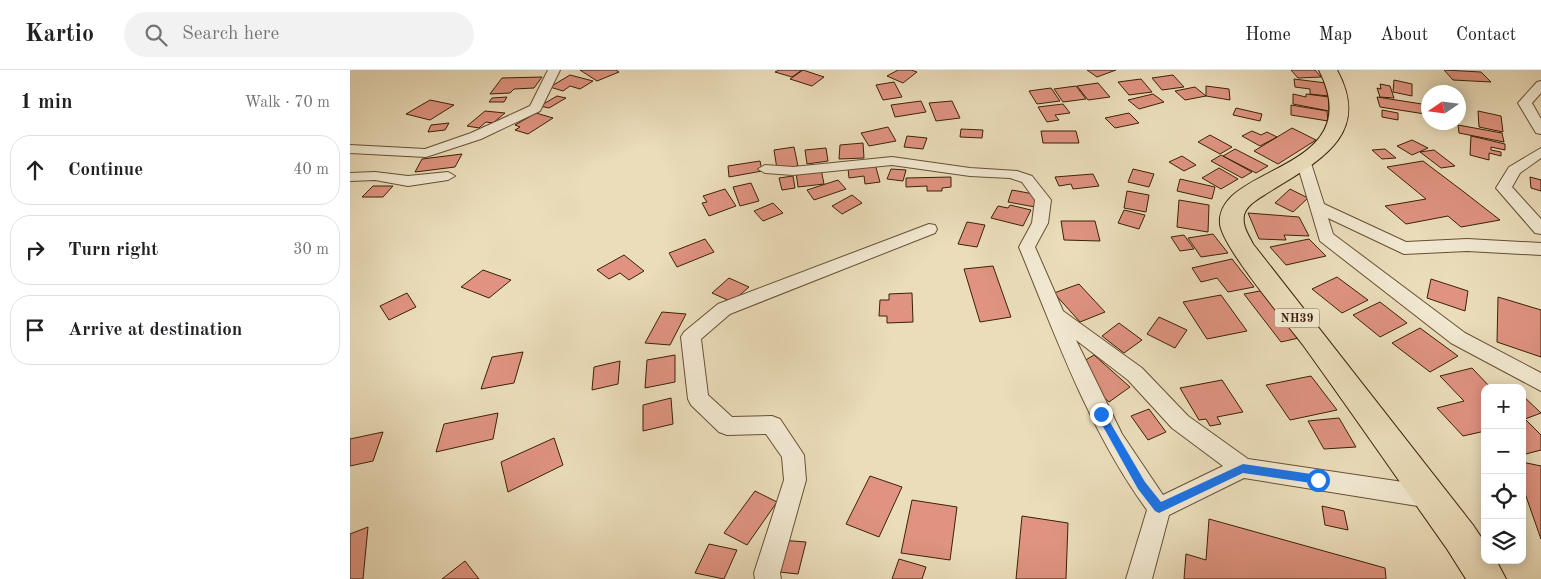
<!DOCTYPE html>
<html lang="en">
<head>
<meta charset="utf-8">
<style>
  body { margin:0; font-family:"Old Standard TT",serif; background:#f2f2f2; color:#202124 }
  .controls { position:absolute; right:15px; bottom:15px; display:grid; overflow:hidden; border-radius:10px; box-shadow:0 2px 12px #0003 }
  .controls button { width:45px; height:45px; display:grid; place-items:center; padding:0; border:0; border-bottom:1px solid #e0e0e0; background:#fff; color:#202124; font:25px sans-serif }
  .compass { position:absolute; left:1071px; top:15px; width:45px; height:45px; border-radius:50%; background:#fff; box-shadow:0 2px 12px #0003; rotate:257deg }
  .stop { position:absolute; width:15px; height:15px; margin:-11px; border:4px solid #1a73e8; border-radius:50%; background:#fff }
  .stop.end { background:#1a73e8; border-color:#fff; box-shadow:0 1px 5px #0008 }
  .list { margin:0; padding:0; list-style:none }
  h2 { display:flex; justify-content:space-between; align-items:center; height:65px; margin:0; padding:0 20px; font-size:21px }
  h2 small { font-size:16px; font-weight:400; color:#757577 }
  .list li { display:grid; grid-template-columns:32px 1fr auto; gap:15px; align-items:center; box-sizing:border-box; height:70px; margin:0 10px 10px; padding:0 10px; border:1px solid #e0e0e0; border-radius:20px }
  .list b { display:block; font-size:19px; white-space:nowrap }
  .list em { font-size:16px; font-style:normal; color:#757577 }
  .icon { flex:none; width:28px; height:28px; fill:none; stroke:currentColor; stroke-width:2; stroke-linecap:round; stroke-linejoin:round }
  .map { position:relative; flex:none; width:1191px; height:509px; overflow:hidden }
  header { display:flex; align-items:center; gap:30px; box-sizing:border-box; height:70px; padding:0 25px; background:#fff; border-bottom:1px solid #e0e0e0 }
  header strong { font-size:24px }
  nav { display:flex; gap:28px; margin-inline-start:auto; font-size:18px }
  .search { width:350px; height:45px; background:#f2f2f2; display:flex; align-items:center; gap:12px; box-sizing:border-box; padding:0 18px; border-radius:28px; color:#757577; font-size:19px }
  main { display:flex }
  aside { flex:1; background:#fff }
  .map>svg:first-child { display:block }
  .building { fill:#df9380; stroke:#3b2106 }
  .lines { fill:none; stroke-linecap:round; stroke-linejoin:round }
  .street-casing { stroke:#675033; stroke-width:2 }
  .highway-casing { stroke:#3b2106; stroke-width:2 }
  .street { fill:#f2e9d2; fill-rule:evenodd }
  .highway { fill:#ebddba; fill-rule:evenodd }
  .route { fill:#1a73e8 }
  .labels { text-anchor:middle; stroke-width:4.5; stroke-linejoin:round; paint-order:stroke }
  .shield { fill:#f2e9d2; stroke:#725d43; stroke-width:1 }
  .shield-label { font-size:12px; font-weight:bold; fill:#3b2106 }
</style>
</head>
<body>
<header>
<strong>Kartio</strong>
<div class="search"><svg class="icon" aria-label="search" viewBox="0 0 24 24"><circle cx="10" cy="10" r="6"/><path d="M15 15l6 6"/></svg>Search here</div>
<nav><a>Home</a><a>Map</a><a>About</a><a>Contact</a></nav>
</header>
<main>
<aside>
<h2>1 min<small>Walk · 70 m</small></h2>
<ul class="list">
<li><svg class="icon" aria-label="ahead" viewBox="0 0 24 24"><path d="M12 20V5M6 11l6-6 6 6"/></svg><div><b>Continue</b></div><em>40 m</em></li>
<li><svg class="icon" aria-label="right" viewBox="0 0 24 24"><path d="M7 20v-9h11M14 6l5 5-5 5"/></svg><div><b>Turn right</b></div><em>30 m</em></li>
<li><svg class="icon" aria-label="arrive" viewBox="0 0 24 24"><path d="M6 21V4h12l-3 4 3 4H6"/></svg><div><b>Arrive at destination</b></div></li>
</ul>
</aside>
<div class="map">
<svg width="1191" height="509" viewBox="0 0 1191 509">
  <rect width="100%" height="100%" fill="#ebddba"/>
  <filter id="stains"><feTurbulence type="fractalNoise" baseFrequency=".004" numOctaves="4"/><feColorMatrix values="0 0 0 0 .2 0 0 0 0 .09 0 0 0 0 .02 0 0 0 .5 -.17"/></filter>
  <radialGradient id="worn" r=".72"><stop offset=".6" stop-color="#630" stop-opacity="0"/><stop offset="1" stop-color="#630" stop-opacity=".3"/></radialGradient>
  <path class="building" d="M230,0H266L269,2L247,11Z
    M429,0H452L442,7L425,2Z
    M453,0L474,7L462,16L440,9Z
    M561,0L567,2L553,13L537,6L548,0Z
    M737,0H766L747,7Z
    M941,0H965L971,7L948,8Z
    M1094,0L1131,2L1141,12L1103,10Z
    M220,5L243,11L230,19L220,16L213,21L200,17Z
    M823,5L834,17L812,20L802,8Z
    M192,7L184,18L164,19L160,23L140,24L152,8Z
    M791,9L802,22L779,25L768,12Z
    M944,9L976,13L979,26L960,24V19L945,17Z
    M1044,10L1062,14V26L1043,22Z
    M544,12L552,27L533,30L526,15Z
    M748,13L760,27L738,30L727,16Z
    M1030,14L1040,16L1044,28L1030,27L1027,18L1031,19Z
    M726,16L736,29L713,32L704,19Z
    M856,16L879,19L880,30L856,26Z
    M845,17L856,26L835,30L825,21Z
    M701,18L710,31L687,34L679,21Z
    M803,24L814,32L789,39L778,30Z
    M943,24L956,27V24L979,27V41L943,34Z
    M207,26L216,28L199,38L190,36Z
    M157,27L154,32H139L142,28Z
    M1027,27L1072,34L1075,44L1030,37Z
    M80,30L104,35L80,50L56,44Z
    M571,31L576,42L545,47L541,35Z
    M602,31L610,48L586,51L579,33Z
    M713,34L720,43L705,45L709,50L697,52L688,37Z
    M941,35L977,41L978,51L941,45Z
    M886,38L912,44L910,51L883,45Z
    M1032,40L1048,43V50L1032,47Z
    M135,41L155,43L143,53L136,52L129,58L117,56Z
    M1128,41L1151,46L1153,62L1129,57Z
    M186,43L203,48L178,64L165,60L170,57L165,55Z
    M779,43L789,53L765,58L755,48Z
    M99,53L95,60L78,62L81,55Z
    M1108,55L1152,63L1154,72L1109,63Z
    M538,57L546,71L519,76L511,63Z
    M942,58L966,70L928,94L904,81Z
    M611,59L633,60L632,68L610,67Z
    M691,61H726L729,73H693Z
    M902,61L911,65L917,62L927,67L910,76L892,66Z
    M860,65L882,77L870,84L848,72Z
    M557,66L577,68L573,79L554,77Z
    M1121,66L1155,74V80L1141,77V80L1151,82V86L1139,83V90L1120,85Z
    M1062,70L1078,78L1062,85L1047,76Z
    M513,73L514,88L489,89L490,75Z
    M444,77L448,96L427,99L424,80Z
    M476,78L478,91L457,94L455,80Z
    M885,79L918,96L906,103L873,86Z
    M1035,79L1046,88L1032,89L1022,80Z
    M1084,80L1105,96L1091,98L1070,82Z
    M112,84L105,97L65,102L72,89Z
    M871,85L902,102L892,108L861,91Z
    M832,86L846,95L834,101L819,92Z
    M410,91L412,101L379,107L378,96Z
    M1073,91L1114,122L1150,150L1111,157L1098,146L1056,154L1035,136L1076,129L1037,97Z
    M525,94L530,112L515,114L514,106L499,108L498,98Z
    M869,98L888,109L871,119L852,108Z
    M471,99L474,114L448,117L446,102Z
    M541,99L556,100L553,111L537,109Z
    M783,99L804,104L799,117L778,112Z
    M743,104L749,116L723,119L721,114L709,116L705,107Z
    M443,106L445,118L432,120L429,108Z
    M601,107V117L592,118V121H577V116L556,117V108Z
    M1180,107L1191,110V121L1181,118Z
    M830,109L865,117L862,129L827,121Z
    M488,110L496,119L464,130L457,120Z
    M401,113L409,131L390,136L383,117Z
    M23,116H43L33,127H12Z
    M375,119L386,136L359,146L352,133L357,132L353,126Z
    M940,119L958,128L943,142L925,133Z
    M662,120L689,125L685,137L658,132Z
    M777,121L799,125L796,142L774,138Z
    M502,125L512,133L492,144L482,136Z
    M829,130L859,135L858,162L827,157Z
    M423,133L433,143L413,151L404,141Z
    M660,135L681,140L673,156L641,148L648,136L658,138Z
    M774,140L795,145L789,159L768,153Z
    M898,143L949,147L959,166L934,165L936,170L909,169Z
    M711,151H745L750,171L714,170Z
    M617,152L635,155L627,177L608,174Z
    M863,164L878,183L851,187L838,168Z
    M834,165L844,179L830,181L821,167Z
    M355,169L364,182L327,197L319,183Z
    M959,169L976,186L936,195L920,177Z
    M274,185L294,201L279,210L270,203L259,209L247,200Z
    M882,189L904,217L878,222L867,208L851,212L842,198Z
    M643,196L661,247L630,252L614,199Z
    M133,200L161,210L139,228L111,217Z
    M987,207L1018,230L992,243L962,219Z
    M379,208L399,217L382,232L362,223Z
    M1081,209L1118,221L1115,241L1077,228Z
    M729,214L755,242L730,252L704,223Z
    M915,220L953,267L931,272L894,224Z
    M57,223L66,237L39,250L30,236Z
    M562,223L563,252L537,253V246H529L530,230H539V224Z
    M871,225L897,261L857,269L833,232Z
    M1148,227L1191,240V287L1147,272Z
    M1030,232L1057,253L1030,267L1003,245Z
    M312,242L336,244L320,275L295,273Z
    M809,247L837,260L825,278L797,264Z
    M769,253L792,270L774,283L752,266Z
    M1070,258L1108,286L1080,302L1042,273Z
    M173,282L164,313L131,319L142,287Z
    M325,285V312L295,318L297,290Z
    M744,285L780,317L759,332L728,303L739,296L734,291Z
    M270,291L268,314L242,320L244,297Z
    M1122,298L1141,318H1135V361L1113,366L1087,338L1114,331L1090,306Z
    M961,306L987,340L940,350L916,315Z
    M872,310L893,342L867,347L871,354L860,356L856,349L849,350L830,318Z
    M1172,325L1191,343L1175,349L1191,365V380L1172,385Z
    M321,328L323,354L293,361V335Z
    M799,339L816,362L798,370L781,346Z
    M148,343L143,369L86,382L94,354Z
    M989,348L1006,377L974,379L958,351Z
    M33,362L23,391L0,396V369Z
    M204,368L213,395L158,422L151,392Z
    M1172,392L1191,396V469L1172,415Z
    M520,406L552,417L529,467L496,454Z
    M405,421L427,432L397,475L374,463Z
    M562,430L607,437L600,490L551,483Z
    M972,436L994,441L998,460L975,455Z
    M672,446L718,453L716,509H666Z
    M859,449L1035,498L1036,509H834L836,484L856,490Z
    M18,457L13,509H0V464Z
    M430,470L456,472L448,504L420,501Z
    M359,474L387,480L374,509L345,503Z
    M549,489L576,497L572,509H542Z
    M115,491L129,509H92Z"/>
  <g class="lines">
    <g class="street-casing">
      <path id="street" d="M198,0H210L190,41L131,69L76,87L0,83V75L75,79L121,63L180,36Z
        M1191,11V23L1182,33L1191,49V64L1186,63L1168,33L1187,12Z
        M1191,78V88L1170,103L1162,117L1191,149V164L1185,163L1146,118L1159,97Z
        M953,86L960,90L974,134L1056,172L1117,169L1191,173V185L1117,181L1054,184L978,148L983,164L1115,263L1191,303V321L1101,273L970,171L946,90Z
        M542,87L620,98L667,101L682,106L701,130L698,153L685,177L713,241L792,298L838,346L898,389L1080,416L1088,419L1092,427L1088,435L1080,438L894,408L819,445L802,509H776L797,440C739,360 706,267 669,177L682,153L685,130L672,112L660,108L620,106L542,95L443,105L415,103L408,99L415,95L443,97ZM726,270L778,310L822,358L873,396L813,425L772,364Z
        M25,102L58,106L98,102L105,106L98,110L58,116L25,110L0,111V103Z
        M579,154L585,155L587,159L585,163L380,244L351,269L358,325L382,347L422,346L430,349L454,385L456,410L430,503L431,509H405L404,503L434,410L432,387L416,364L377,365L369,362L341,335L338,329L331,267L334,262L368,234Z"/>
    </g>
    <g class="highway-casing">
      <path id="highway" d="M969,0H987C1023,66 967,92 919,122C910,128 897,134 894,145C892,156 898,164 903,174L1123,455L1135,473V490H1146L1156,509H1116L1097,479C1049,411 1002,343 953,275C936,252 872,177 870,154C865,94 1021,103 969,0Z"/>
    </g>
    <use href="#street" class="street"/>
    <use href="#highway" class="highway"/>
  </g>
  <path class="route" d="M751,340L754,342L795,412L811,432L893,394L968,405L972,410L968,414L893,403L809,443L805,441L788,419L746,344Z"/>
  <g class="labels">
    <rect class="shield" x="924.5" y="238.5" width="45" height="19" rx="4"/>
    <g class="shield-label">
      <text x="947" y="252">NH39</text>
    </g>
  </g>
  <rect width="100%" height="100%" filter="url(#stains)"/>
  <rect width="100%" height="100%" fill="url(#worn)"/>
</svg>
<div class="controls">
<button>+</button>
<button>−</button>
<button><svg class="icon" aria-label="locate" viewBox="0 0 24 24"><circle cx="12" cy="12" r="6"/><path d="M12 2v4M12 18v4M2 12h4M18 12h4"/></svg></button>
<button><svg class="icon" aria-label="layers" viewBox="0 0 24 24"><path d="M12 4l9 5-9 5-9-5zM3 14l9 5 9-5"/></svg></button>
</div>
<svg class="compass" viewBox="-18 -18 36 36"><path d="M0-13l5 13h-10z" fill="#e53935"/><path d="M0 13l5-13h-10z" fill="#757577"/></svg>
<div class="stop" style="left:968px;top:410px"></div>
<div class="stop end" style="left:751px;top:344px"></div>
</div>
</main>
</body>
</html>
